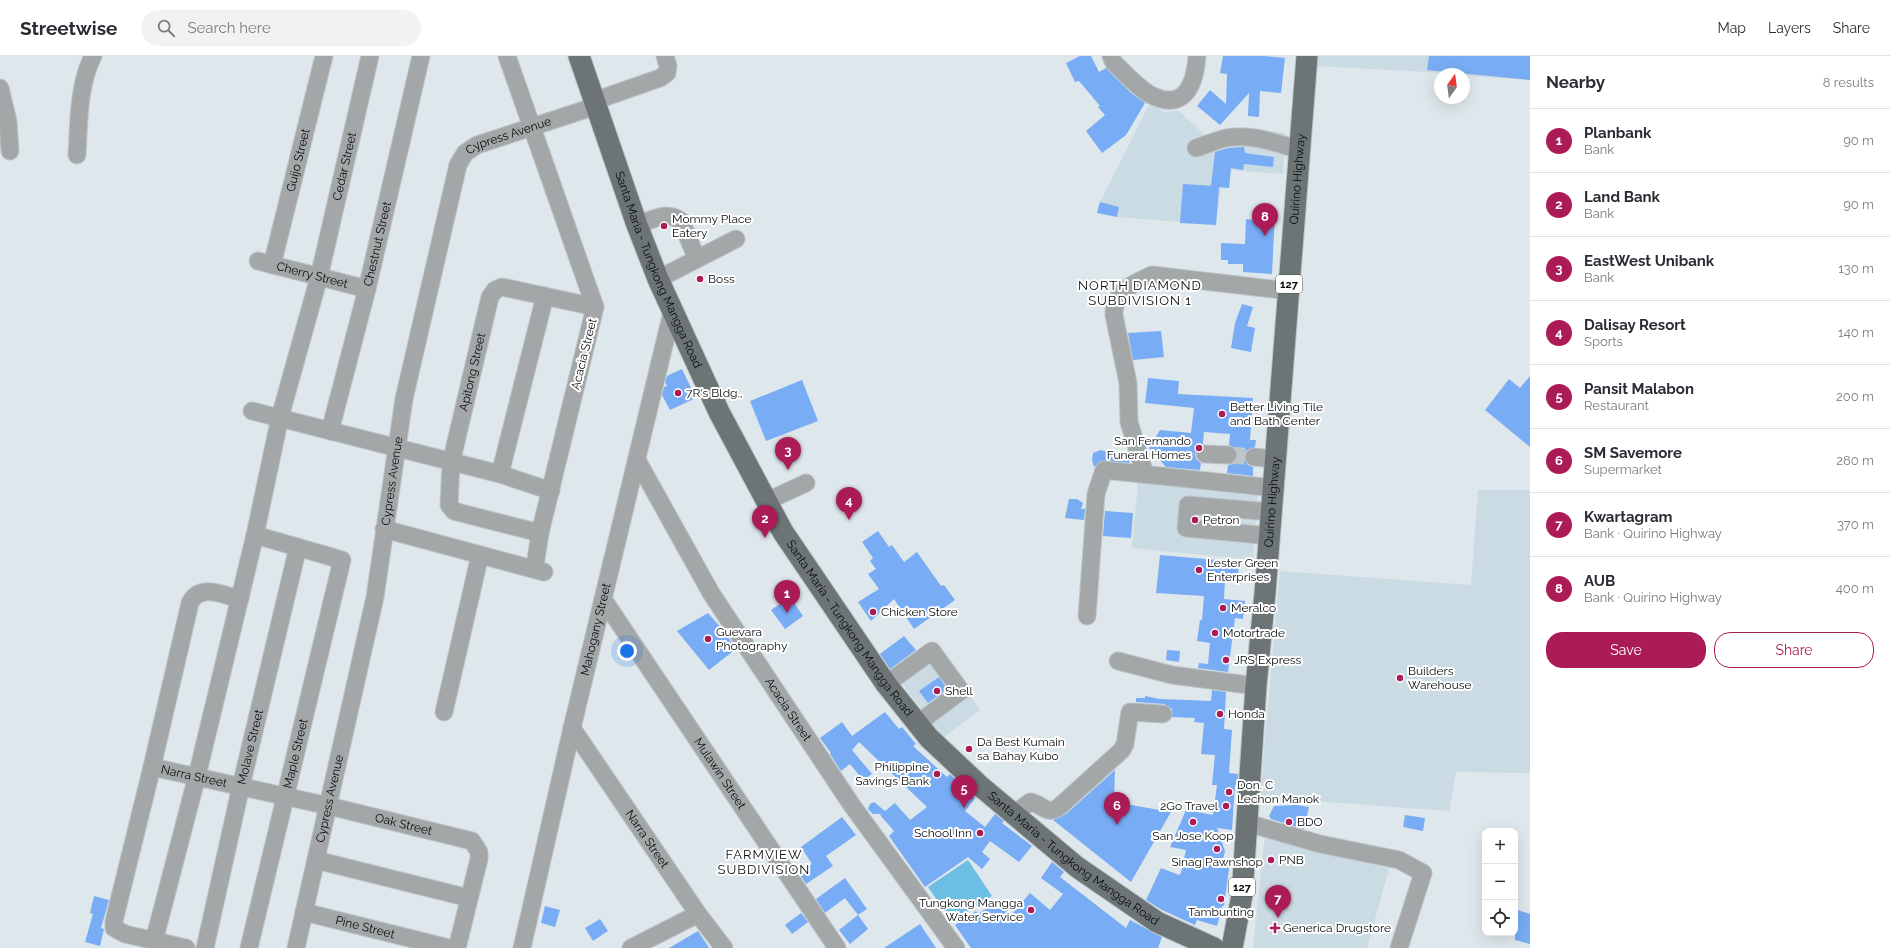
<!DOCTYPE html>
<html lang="en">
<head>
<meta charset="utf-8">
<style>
  body { margin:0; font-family:Raleway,sans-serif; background:#f2f2f3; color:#2b2b33 }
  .controls { position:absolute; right:12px; bottom:12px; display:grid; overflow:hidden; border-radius:8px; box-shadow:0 4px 16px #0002 }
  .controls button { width:36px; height:36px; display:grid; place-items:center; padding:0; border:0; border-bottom:1px solid #e1e1e2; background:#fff; color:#2b2b33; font:20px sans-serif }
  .compass { position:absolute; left:1434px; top:12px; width:36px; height:36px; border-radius:50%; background:#fff; box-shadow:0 4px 16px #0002; rotate:14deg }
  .you { position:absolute; left:627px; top:595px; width:14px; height:14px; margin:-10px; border:3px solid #fff; border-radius:50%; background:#1a73e8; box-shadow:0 0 0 6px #1a73e833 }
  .badge { display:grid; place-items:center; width:26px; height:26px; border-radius:50%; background:#ab1c56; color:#fff; font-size:13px; font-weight:700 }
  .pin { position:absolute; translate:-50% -33px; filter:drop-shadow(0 1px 2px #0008) }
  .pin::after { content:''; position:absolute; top:21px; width:14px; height:12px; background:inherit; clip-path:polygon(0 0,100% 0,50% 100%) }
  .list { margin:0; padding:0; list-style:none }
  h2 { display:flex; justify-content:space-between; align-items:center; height:52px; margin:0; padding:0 16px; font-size:17px }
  h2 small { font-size:13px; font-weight:400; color:#7c7c81 }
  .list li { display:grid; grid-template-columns:26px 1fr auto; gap:12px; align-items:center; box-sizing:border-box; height:64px; padding:0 16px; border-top:1px solid #e1e1e2 }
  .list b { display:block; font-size:15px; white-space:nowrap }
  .list p { margin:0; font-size:13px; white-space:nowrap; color:#7c7c81 }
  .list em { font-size:13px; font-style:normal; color:#7c7c81 }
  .actions { display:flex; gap:8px; padding:12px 16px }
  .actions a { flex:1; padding:9px 0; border:1px solid #ab1c56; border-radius:16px; text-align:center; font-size:14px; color:#ab1c56 }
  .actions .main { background:#ab1c56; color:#fff }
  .icon { flex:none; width:22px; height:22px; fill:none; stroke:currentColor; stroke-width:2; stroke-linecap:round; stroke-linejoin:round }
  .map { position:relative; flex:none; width:1530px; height:892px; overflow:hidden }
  header { display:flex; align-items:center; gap:24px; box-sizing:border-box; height:56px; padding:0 20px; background:#fff; border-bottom:1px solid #e1e1e2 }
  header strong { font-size:19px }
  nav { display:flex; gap:22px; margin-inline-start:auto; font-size:14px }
  .search { width:280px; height:36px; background:#f2f2f3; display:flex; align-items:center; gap:10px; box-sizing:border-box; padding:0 14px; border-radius:22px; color:#7c7c81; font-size:15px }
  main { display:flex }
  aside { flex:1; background:#fff }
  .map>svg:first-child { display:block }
  .built { fill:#cbdbe4 }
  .green { fill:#6cbee5 }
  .building { fill:#78acf4 }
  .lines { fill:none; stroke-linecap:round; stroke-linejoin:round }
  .minor-tunnel { stroke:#bec6ca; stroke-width:17; stroke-dasharray:17 8; stroke-linecap:butt }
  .minor-casing { stroke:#bcc4c7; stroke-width:19 }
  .major-casing { stroke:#bcc4c7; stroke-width:23 }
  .minor { stroke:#a3a7a8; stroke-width:17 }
  .major { stroke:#6c7475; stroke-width:21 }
  .poi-dot { fill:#ab1c56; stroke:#fff; stroke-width:1.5 }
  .labels { text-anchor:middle; stroke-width:4; stroke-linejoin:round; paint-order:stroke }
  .shield { fill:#fff; stroke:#535556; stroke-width:1 }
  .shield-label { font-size:11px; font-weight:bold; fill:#090c0d }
  .street-label { font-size:12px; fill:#090c0d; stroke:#fff }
  .poi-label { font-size:12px; fill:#090c0d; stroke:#fff; text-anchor:start }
  .neighbourhood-label { font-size:13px; letter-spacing:1px; fill:#090c0d; stroke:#fff }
</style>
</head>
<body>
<header>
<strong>Streetwise</strong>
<div class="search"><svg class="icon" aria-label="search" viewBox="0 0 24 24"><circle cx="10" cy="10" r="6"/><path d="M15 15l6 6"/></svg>Search here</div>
<nav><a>Map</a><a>Layers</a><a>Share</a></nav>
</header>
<main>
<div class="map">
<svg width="1530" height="892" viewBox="0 0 1530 892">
  <rect width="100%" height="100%" fill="#dee7eb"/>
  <path class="built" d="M1317,0H1530V24L1464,20V18L1317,10Z
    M1150,47L1164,56L1179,55L1207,81L1267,75L1286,77L1283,118L1231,114L1229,132H1221L1216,169L1117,161L1097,156L1100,146Z
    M1138,426L1258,436L1253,504L1132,492Z
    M1478,434H1530V717L1456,716L1449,755L1260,741L1280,515L1471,529Z
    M934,587L980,654L943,682L894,616Z
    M1265,777L1389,813L1367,892H1253Z"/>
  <path class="green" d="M968,804L992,840L952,866L928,831Z"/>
  <path class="building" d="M1080,0H1091L1099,16L1106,12L1130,36L1145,47L1126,79L1102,97L1086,75L1105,59L1098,51L1100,50L1079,25L1075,26L1066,7Z
    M1223,0H1264L1285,2L1281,37L1260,35L1259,61L1248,60L1249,37L1220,69L1197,50L1210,34L1226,48L1227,18L1220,17Z
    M1429,0H1530V24L1427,14Z
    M1244,91L1245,97L1274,101L1273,111L1244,108L1243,114L1231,112L1229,132L1219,131L1216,169L1180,167L1183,128L1214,130H1211L1215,96L1228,92Z
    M1100,146L1119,151L1117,161L1097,157Z
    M1253,154L1275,156L1272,218L1243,216V208H1228V204H1221V187L1245,188L1246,163L1253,164Z
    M1242,248L1253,251L1247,270L1255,272L1251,296L1231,292L1235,267Z
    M1161,275L1164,301L1133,304L1128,277Z
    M682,313L696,342L670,354L662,339L664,331L667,330L665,326L667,320Z
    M1530,320V391L1485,354L1509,323L1520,332Z
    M1148,322L1179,325L1178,338L1253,342L1250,384H1256L1255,391L1246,395L1244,400L1248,409L1253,411V420L1227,417L1228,409L1233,408L1238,400L1237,394L1229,389L1230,378L1204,376L1203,388L1197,392L1195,397L1196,403L1201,407L1200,414L1166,411L1149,392L1160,374L1191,377L1194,352L1145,347Z
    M802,324L818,365L766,385L750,345Z
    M1101,394L1119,400L1121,398L1130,404L1129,407L1101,405L1094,411L1092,404L1093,397Z
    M1069,443H1077L1083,447L1081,453H1085L1084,464L1065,462Z
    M1105,455L1133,457L1131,482L1103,480Z
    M878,475L889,491L892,489L904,506L917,496L941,530L944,529L955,544L914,573L894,543L871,565L858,546L879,533L868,518L876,513L870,505L873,502L862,486Z
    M1160,499L1239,506L1238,524L1225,523L1224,543L1245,545L1243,563L1235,562L1228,616L1198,612L1199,607L1208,608L1210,587L1197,585L1200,564H1202L1204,540L1156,537Z
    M790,541L803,560L785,573L771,554Z
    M708,557L723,574L736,593L709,614L677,575Z
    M904,580L916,594L890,613L880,598Z
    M1167,594L1180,595L1179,606L1166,604Z
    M939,621L947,633L928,647L919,635Z
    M1212,634L1226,636L1224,673L1232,674L1229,717L1238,718L1237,729H1235L1232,774L1217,772L1225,795L1223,803L1230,805L1224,850H1222L1217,870L1197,864L1195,869L1162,854L1146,844L1161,812L1179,819L1181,817L1186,794L1170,791L1186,754L1213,759L1217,729H1212L1215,699L1201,698L1204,667L1194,666L1195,662L1172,661V653L1164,648L1136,646V642H1145V640L1160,643L1211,645Z
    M885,656L899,673L902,671L916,688L913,690L947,721L950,718L959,727L958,728L975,742L965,755L985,771L995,758L1004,765L1002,767L1032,790L1019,806L990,785L982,796L990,803L982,813L968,801L925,831L889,780L894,775L880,759L882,758H873L868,753L870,748L874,746L885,755L895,747L910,764L927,751L859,686L852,694L872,718L863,724L850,708L841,715L830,698L831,697L820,682L842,666L852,680Z
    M1115,714L1114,746L1171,756L1131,826L1053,764L1066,758Z
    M1297,749L1309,751L1304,773L1271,763L1269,760L1274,750Z
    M1405,759L1425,762L1423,775L1403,771Z
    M842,761L856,779L826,800L833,810L806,828L799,817L812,808L801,791Z
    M1052,806L1064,816L1060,821L1126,872L1130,864L1162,881L1158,892H971L955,869L976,855L978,858L1000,843L1011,859L1030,837L1050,854L1063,838L1041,822Z
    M845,822L867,853L858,859L845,842L825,857L816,843Z
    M94,840L109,844L101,872L104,873L100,890L85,886L93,858L90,857Z
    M545,850L560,854L555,871L541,867Z
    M1515,853L1530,858V888L1515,884Z
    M801,857L808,866L792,878L785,869Z
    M858,859L868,873L850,888L839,874Z
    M600,863L608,875L593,885L585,872Z
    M920,868L936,892H884Z
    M698,875L709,892H669Z"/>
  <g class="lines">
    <path class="minor-tunnel" d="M1228,399L1254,401"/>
    <g class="minor-casing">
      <g id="minor">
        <path d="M507,0L595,251L540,477L535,510"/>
        <path d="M1111,0L1114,7C1124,16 1139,33 1151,39C1185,56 1195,28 1197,0"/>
        <path d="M0,32L8,65L10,95"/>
        <path d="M594,45L660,22L667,17L668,10L665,0"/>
        <path d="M1196,92C1206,89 1216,84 1226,82C1251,77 1276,87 1300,94"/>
        <path d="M77,99C79,66 78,30 93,0"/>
        <path d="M637,169C652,164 667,154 681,165L697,203"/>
        <path id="s1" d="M258,205L367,233"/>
        <path id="s2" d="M272,209L324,0"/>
        <path d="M658,223L736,183"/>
        <path d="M252,355L500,418L551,435"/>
        <path id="s3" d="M330,375L367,233L421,0"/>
        <path d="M1205,398L1228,399"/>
        <path d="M1254,401L1276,403"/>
        <path id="s4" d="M637,404L711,537L851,748L956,892"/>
        <path d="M500,418L545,240"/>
        <path d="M1145,418L1129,366L1128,327L1114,259C1114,235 1132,228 1152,219L1289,235"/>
        <path d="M765,446L806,427"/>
        <path d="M384,473L544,516"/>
        <path id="s5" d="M540,477L461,457L454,455L449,449L451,407L490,241L495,234L502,231L595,251"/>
        <path d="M1270,480L1186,472L1188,449L1271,456"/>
        <path id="s6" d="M603,543L837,892"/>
        <path d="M1087,560L1096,438L1104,414L1274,432"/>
        <path d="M1118,605L1172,619L1256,630"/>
        <path d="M886,628L932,595L961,635L917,668"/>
        <path d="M444,656L480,499"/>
        <path id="s7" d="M572,672L698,858L724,892"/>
        <path id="s8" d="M152,711L329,750L472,785L479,796V803L457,892"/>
        <path d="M1014,758L1030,746C1043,748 1046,760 1059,751L1122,694L1125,688L1130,656L1163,658"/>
        <path d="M1245,769L1258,770L1320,788L1399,804L1423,817L1399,892"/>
        <path d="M316,804L469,842"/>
        <path id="s9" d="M304,856L449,892"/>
        <path d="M154,885L197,720L255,479"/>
        <path d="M186,892L125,878L114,872V865L152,711L190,547C200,527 223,539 240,543"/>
        <path id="s10" d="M205,892L241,730L298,491"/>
        <path id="s11" d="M249,892L342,504L255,479L280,361L319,221L370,0"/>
        <path id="s12" d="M296,892L375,541L404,343L458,109L465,97L477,89L596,50"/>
        <path id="s13" d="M522,892L572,672L672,256"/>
        <path d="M631,892L698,858"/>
      </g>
    </g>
    <g class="major-casing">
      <g id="major">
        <path id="s14" d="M579,0L637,169L658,223L719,356L783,476L886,628L929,682L979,729L1077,811L1157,866L1214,892"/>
        <path id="s15" d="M1232,892L1242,839L1256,630L1265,537L1307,0"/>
      </g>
    </g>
    <use href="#minor" class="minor"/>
    <use href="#major" class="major"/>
  </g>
  <g class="poi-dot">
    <circle cx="664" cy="170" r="4"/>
    <circle cx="700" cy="223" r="4"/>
    <circle cx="678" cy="337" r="4"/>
    <circle cx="1222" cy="358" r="4"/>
    <circle cx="1199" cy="392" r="4"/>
    <circle cx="1195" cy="464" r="4"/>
    <circle cx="1199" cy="514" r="4"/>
    <circle cx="1223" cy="552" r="4"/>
    <circle cx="873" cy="556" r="4"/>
    <circle cx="1215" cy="577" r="4"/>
    <circle cx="708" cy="583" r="4"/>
    <circle cx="1226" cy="604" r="4"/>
    <circle cx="1400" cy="622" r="4"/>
    <circle cx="937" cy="635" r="4"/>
    <circle cx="1220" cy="658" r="4"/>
    <circle cx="969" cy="693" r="4"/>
    <circle cx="937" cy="718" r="4"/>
    <circle cx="1229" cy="736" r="4"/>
    <circle cx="1226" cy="750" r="4"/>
    <circle cx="1193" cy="766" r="4"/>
    <circle cx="1289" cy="766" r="4"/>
    <circle cx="980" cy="777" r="4"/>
    <circle cx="1217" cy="793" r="4"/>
    <circle cx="1271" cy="804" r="4"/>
    <circle cx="1221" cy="843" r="4"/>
    <circle cx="1031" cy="854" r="4"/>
    <path d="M1273 866h4v4h4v4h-4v4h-4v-4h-4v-4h4z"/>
  </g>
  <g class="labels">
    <g class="shield">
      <rect x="1276" y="219" width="26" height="18" rx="3"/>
      <rect x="1229" y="822" width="26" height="18" rx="3"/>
    </g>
    <g class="shield-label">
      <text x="1289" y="232">127</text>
      <text x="1242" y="835">127</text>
    </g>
    <g class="street-label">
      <text dy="4" stroke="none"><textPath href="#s12" startOffset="861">Cypress Avenue</textPath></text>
      <text dy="4" stroke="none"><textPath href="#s2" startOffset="108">Guijo Street</textPath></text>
      <text dy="4" stroke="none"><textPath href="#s11" startOffset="869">Cedar Street</textPath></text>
      <text dy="4" stroke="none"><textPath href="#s15" startOffset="772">Quirino Highway</textPath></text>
      <text dy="4" stroke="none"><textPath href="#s3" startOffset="193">Chestnut Street</textPath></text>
      <text dy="4" stroke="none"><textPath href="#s14" startOffset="228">Santa Maria - Tungkong Mangga Road</textPath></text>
      <text dy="4" stroke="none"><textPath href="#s1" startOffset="56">Cherry Street</textPath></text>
      <text transform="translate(584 298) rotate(-76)" y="4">Acacia Street</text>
      <text dy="4" stroke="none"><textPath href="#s5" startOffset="232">Apitong Street</textPath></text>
      <text dy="4" stroke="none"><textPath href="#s12" startOffset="477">Cypress Avenue</textPath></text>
      <text dy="4" stroke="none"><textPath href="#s15" startOffset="448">Quirino Highway</textPath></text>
      <text dy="4" stroke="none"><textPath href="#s14" startOffset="636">Santa Maria - Tungkong Mangga Road</textPath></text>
      <text dy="4" stroke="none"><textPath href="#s13" startOffset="327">Mahogany Street</textPath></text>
      <text dy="4" stroke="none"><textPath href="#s4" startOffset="292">Acacia Street</textPath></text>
      <text dy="4" stroke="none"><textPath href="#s10" startOffset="206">Molave Street</textPath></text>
      <text dy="4" stroke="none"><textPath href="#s11" startOffset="200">Maple Street</textPath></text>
      <text dy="4" stroke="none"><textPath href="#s6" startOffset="210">Mulawin Street</textPath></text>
      <text dy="4" stroke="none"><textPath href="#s8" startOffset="43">Narra Street</textPath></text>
      <text dy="4" stroke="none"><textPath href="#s12" startOffset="153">Cypress Avenue</textPath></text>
      <text dy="4" stroke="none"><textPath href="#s8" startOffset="258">Oak Street</textPath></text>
      <text dy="4" stroke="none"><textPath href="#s7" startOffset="134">Narra Street</textPath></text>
      <text dy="4" stroke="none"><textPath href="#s14" startOffset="960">Santa Maria - Tungkong Mangga Road</textPath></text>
      <text dy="4" stroke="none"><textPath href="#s9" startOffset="63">Pine Street</textPath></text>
    </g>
    <g class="poi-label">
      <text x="672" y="167">Mommy Place<tspan x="672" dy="14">Eatery</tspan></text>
      <text x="708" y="227">Boss</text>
      <text x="686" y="341">7R's Bldg.,</text>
      <text x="1230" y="355">Better Living Tile<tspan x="1230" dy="14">and Bath Center</tspan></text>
      <text x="1191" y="389" text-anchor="end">San Fernando<tspan x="1191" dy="14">Funeral Homes</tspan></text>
      <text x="1203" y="468">Petron</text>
      <text x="1207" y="511">Lester Green<tspan x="1207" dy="14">Enterprises</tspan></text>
      <text x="1231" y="556">Meralco</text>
      <text x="881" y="560">Chicken Store</text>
      <text x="716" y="580">Guevara<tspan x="716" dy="14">Photography</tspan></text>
      <text x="1223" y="581">Motortrade</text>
      <text x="1234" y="608">JRS Express</text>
      <text x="1408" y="619">Builders<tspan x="1408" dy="14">Warehouse</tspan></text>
      <text x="945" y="639">Shell</text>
      <text x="1228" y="662">Honda</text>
      <text x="977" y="690">Da Best Kumain<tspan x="977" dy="14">sa Bahay Kubo</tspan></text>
      <text x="929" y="715" text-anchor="end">Philippine<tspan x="929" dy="14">Savings Bank</tspan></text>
      <text x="1237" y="733">Don. C<tspan x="1237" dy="14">Lechon Manok</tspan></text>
      <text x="1218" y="754" text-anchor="end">2Go Travel</text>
      <text x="1297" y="770">BDO</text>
      <text x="972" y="781" text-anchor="end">School Inn</text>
      <text x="1193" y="784" text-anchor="middle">San Jose Koop</text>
      <text x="1279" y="808">PNB</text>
      <text x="1217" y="810" text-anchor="middle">Sinag Pawnshop</text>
      <text x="1023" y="851" text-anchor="end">Tungkong Mangga<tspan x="1023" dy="14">Water Service</tspan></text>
      <text x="1221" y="860" text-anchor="middle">Tambunting</text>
      <text x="1283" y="876">Generica Drugstore</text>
    </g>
    <g class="neighbourhood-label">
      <text x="1140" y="234">NORTH DIAMOND<tspan x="1140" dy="15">SUBDIVISION 1</tspan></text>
      <text x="764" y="803">FARMVIEW<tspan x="764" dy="15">SUBDIVISION</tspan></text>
    </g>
  </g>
</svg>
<div class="controls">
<button>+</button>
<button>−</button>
<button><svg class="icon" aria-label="locate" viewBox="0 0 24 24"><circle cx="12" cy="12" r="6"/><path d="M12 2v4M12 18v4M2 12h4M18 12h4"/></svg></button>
</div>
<svg class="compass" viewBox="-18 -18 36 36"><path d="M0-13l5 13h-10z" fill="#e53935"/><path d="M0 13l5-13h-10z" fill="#7c7c81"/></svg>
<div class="you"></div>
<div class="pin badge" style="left:787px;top:557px">1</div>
<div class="pin badge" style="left:765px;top:482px">2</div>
<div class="pin badge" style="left:788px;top:414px">3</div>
<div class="pin badge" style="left:849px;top:464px">4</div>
<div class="pin badge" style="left:964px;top:752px">5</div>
<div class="pin badge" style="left:1117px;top:769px">6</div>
<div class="pin badge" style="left:1278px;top:862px">7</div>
<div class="pin badge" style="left:1265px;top:180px">8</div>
</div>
<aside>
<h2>Nearby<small>8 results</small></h2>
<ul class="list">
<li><span class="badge">1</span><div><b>Planbank</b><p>Bank</p></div><em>90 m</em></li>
<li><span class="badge">2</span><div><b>Land Bank</b><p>Bank</p></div><em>90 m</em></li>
<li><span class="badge">3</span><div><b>EastWest Unibank</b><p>Bank</p></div><em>130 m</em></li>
<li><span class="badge">4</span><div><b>Dalisay Resort</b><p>Sports</p></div><em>140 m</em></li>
<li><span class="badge">5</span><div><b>Pansit Malabon</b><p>Restaurant</p></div><em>200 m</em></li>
<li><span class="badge">6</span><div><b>SM Savemore</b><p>Supermarket</p></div><em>280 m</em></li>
<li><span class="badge">7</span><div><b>Kwartagram</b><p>Bank · Quirino Highway</p></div><em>370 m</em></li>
<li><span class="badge">8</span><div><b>AUB</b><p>Bank · Quirino Highway</p></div><em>400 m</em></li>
</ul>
<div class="actions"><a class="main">Save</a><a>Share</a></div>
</aside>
</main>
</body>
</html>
